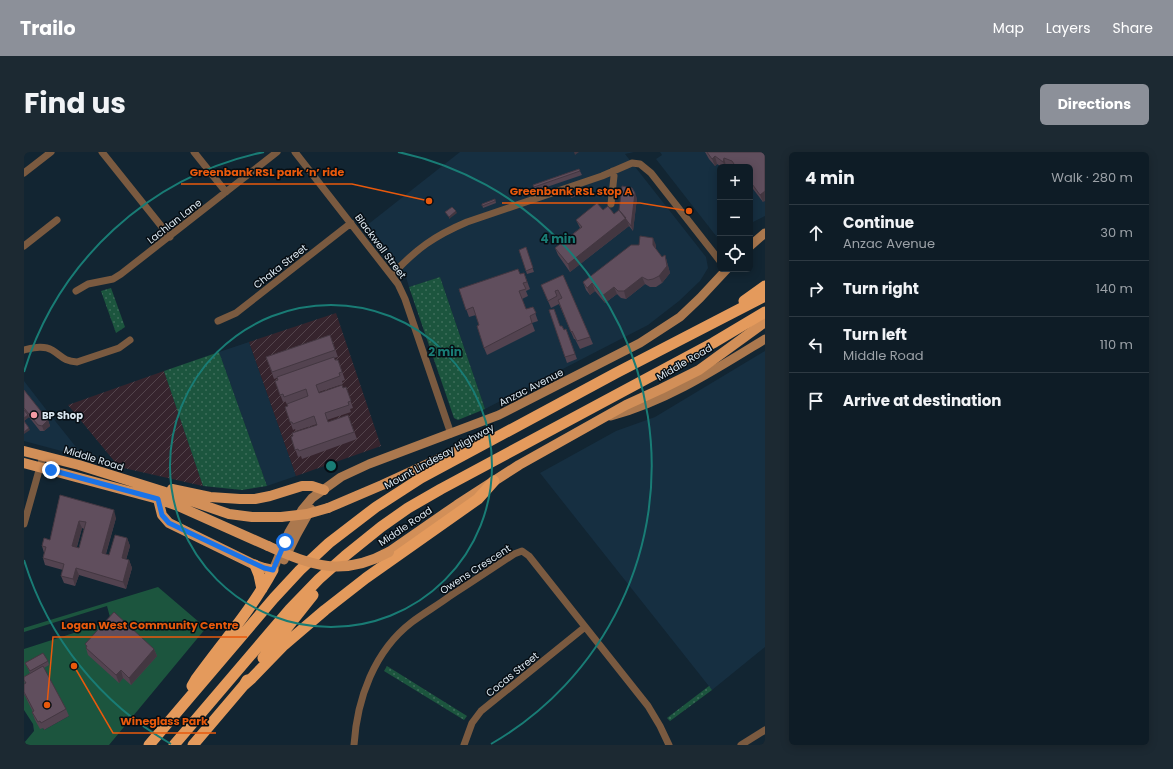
<!DOCTYPE html>
<html lang="en">
<head>
<meta charset="utf-8">
<style>
  body { margin:0; font-family:Poppins,sans-serif; background:#1c2932; color:#f1f3f6 }
  .controls { position:absolute; right:12px; top:12px; display:grid; overflow:hidden; border-radius:6px; box-shadow:0 2px 10px #0003 }
  .controls button { width:36px; height:36px; display:grid; place-items:center; padding:0; border:0; border-bottom:1px solid #2e3a43; background:#0e1c26; color:#f1f3f6; font:20px sans-serif }
  .stop { position:absolute; width:12px; height:12px; margin:-9px; border:3px solid #1a73e8; border-radius:50%; background:#fff }
  .stop.end { background:#1a73e8; border-color:#fff; box-shadow:0 1px 4px #0008 }
  .list { margin:0; padding:0; list-style:none }
  h2 { display:flex; justify-content:space-between; align-items:center; height:52px; margin:0; padding:0 16px; font-size:17px }
  h2 small { font-size:13px; font-weight:400; color:#9ba1a7 }
  .list li { display:grid; grid-template-columns:26px 1fr auto; gap:12px; align-items:center; box-sizing:border-box; height:56px; padding:0 16px; border-top:1px solid #2e3a43 }
  .list b { display:block; font-size:15px; white-space:nowrap }
  .list p { margin:0; font-size:13px; white-space:nowrap; color:#9ba1a7 }
  .list em { font-size:13px; font-style:normal; color:#9ba1a7 }
  .icon { flex:none; width:22px; height:22px; fill:none; stroke:currentColor; stroke-width:2; stroke-linecap:round; stroke-linejoin:round }
  .map { position:relative; flex:none; width:741px; height:593px; overflow:hidden; border-radius:6px }
  header { display:flex; align-items:center; gap:24px; box-sizing:border-box; height:56px; padding:0 20px; background:#8c9099; color:#fff }
  header strong { font-size:19px }
  nav { display:flex; gap:22px; margin-inline-start:auto; font-size:14px }
  .intro { display:flex; align-items:center; justify-content:space-between; box-sizing:border-box; height:96px; padding:0 24px }
  h1 { margin:0; font-size:28px }
  .button { padding:10px 18px; border-radius:6px; background:#8c9099; color:#fff; font-size:14px; font-weight:700 }
  main { display:flex; gap:24px; padding:0 24px }
  aside { flex:1; background:#0e1c26; border-radius:6px; box-shadow:0 2px 10px #0003 }
  .map>svg:first-child { display:block }
  .built { fill:#162f41 }
  .industrial { fill:url(#industrial-furrows) }
  .grass { fill:url(#grass-dots) }
  .park { fill:#1c553e; fill-rule:evenodd }
  .lines { fill:none; stroke-linecap:round; stroke-linejoin:round }
  .minor { stroke:#7a5a40; stroke-width:7 }
  .secondary { stroke:#ab784e; stroke-width:9 }
  .primary { stroke:#d28f58; stroke-width:10 }
  .trunk { stroke:#e49a5c; stroke-width:11 }
  .primary-bridge { stroke:#d28f58; stroke-width:10 }
  .wall { fill:#534350; fill-rule:evenodd }
  .shaded-wall { fill:#433741 }
  .building { fill:#604e5d; stroke:#433741; fill-rule:evenodd }
  .route { stroke:#1a73e8; stroke-width:5 }
  .ring { fill:none; stroke:#197c75; stroke-width:2 }
  .poi-dot { fill:#f49aa4; stroke:#060d13; stroke-width:1.5 }
  .labels { text-anchor:middle; stroke-width:3; stroke-linejoin:round; paint-order:stroke }
  .street-label { font-size:10px; fill:#dde9f2; stroke:#060d13 }
  .poi-label { font-size:10px; font-weight:bold; fill:#dde9f2; stroke:#060d13; text-anchor:start }
  .centre { fill:#197c75; stroke:#060d13; stroke-width:2 }
  .ring-label { font-size:12px; text-anchor:middle; font-weight:bold; fill:#197c75; stroke:#060d13; stroke-width:3; stroke-linejoin:round; paint-order:stroke }
  .leader { fill:none; stroke:#e8590c; stroke-width:1.5 }
  .callout-dot { fill:#e8590c; stroke:#060d13; stroke-width:1.5 }
  .callout-label { font-size:11px; text-anchor:middle; font-weight:bold; fill:#e8590c; stroke:#060d13; stroke-width:3; stroke-linejoin:round; paint-order:stroke }
</style>
</head>
<body>
<header>
<strong>Trailo</strong>
<nav><a>Map</a><a>Layers</a><a>Share</a></nav>
</header>
<div class="intro"><h1>Find us</h1><a class="button">Directions</a></div>
<main>
<div class="map">
<svg width="741" height="593" viewBox="0 0 741 593">
  <defs>
    <pattern id="industrial-furrows" width="10" height="10" patternUnits="userSpaceOnUse"><rect width="10" height="10" fill="#36242d"/><path d="M-1 1l2-2M0 10L10 0M9 11l2-2" fill="none" stroke="#53444c"/></pattern>
    <pattern id="grass-dots" width="8" height="8" patternUnits="userSpaceOnUse"><rect width="8" height="8" fill="#1c553e"/><path d="M2 2h.1M6 6h.1" fill="none" stroke="#3d6d5a" stroke-width="1.8" stroke-linecap="round"/></pattern>
  </defs>
  <rect width="100%" height="100%" fill="#122532"/>
  <path class="built" d="M436,0H610L601,2L682,105L684,116L676,129L655,149L624,173L461,257L416,125L385,135L382,125L342,74Z
    M636,0H741V64L729,70L726,74V15H696V89L632,7L638,3Z
    M225,190L272,324L243,334L195,200Z
    M741,199V495L688,538L516,321L592,279L631,265Z
    M0,229L24,260L60,305L0,289Z"/>
  <path class="industrial" d="M312,161L357,294L272,324L225,190Z
    M140,219L179,334L95,315L44,253Z"/>
  <path class="grass" d="M416,125L461,257L434,268L430,266L385,135Z
    M87,136L101,175L92,181L77,139Z
    M195,200L243,334L218,338L179,334L140,219Z
    M363,514L443,564L440,568L360,519Z
    M685,534L688,538L646,569L643,566Z"/>
  <path class="park" d="M134,435L182,476L85,593H0V591L10,579L9,572L0,558V542L20,578L45,564L0,541V497L87,469L83,454L0,480V476ZM65,503L133,504L99,526L95,530Z"/>
  <g class="lines">
    <path class="minor" d="M78,0L146,85
      M170,0L202,40
      M271,0L374,132L381,147L427,282
      M0,21L27,0
      M587,52L590,24L589,19
      M0,94L33,68
      M368,123C392,97 410,84 443,70L578,24L608,11L616,12L627,21L696,109
      M52,139L64,132L89,127L97,122L253,0
      M194,169L212,161L327,71
      M0,198C9,196 19,193 28,198C38,204 39,209 53,210L95,196L106,188
      M0,372L19,304
      M330,593C333,547 350,499 388,470C400,461 414,453 426,444C448,430 469,416 490,402L498,399L505,404L624,554L636,574L645,593
      M440,593L448,571L457,559L561,475
      M717,593L741,578"/>
    <path class="secondary" d="M726,94L741,81
      M587,264C643,249 692,217 741,187
      M260,408L273,382L287,357
      M249,418L265,380L278,358L288,346L317,325L345,312L475,263L616,191L656,165L676,146L703,117"/>
    <path class="primary" d="M0,299L55,313L138,339L205,362L228,365H257
      M0,311L134,347L154,354L244,394
      M148,337L186,345L216,347H231L246,344L278,334H288L300,338
      M134,347L138,363L145,371L231,413L240,416L249,418
      M304,356L358,333L452,290L465,287
      M365,400L433,353L495,313L602,253L637,237L675,218L741,170"/>
    <path class="trunk" d="M720,149L741,134
      M231,413L235,423L238,437
      M239,506L289,443
      M220,533L228,526L260,493L301,458L342,426L454,347L470,329
      M168,534L172,527C198,491 228,457 249,418
      M125,593L250,446L276,418L305,391L352,355L397,326L592,221L741,144
      M150,593L266,457L295,427L321,404L357,375L384,356L417,337L689,191L741,160
      M169,593L220,533L223,528"/>
    <path class="primary-bridge" d="M257,365L283,362L304,356
      M244,394C288,414 319,425 365,400"/>
  </g>
  <path class="wall" d="M681,0H741L739,50L726,33V15H707L702,14V15H698L693,12L691,14L685,7Z
    M555,17L558,23L511,39L509,33Z
    M559,37L560,41L547,46L546,42Z
    M613,46L609,79L605,74L546,120L534,103L531,96L556,76L552,68L579,58L590,62Z
    M471,47L472,51L459,56L458,52Z
    M632,93V97L638,105L641,103L646,121L638,131L632,135H626L621,132L602,147L597,146L593,142L581,151L571,139L566,143L562,138L559,130Z
    M502,95L510,120L503,122L495,98Z
    M500,121L506,137L502,139L504,144L498,147L502,157L509,155L514,169L508,171L511,179L463,203L460,196L455,173L452,163L445,165L435,137L497,122Z
    M539,123L566,185L569,192L556,197L551,187H550L535,152L527,156L517,133Z
    M525,158L536,174L540,178L542,177L553,207L543,211Z
    M306,183L314,205L310,206L311,208H314L321,228L318,229L319,232L295,240V241L322,235L329,256L326,257L327,260L303,268L304,270L324,263L333,287L278,307L277,304L274,305L267,285L293,273V272L272,279L271,277L269,278L261,255L264,254L261,249L259,250L251,229L254,228L253,226L250,227L242,205Z
    M0,238L24,268L26,274L20,279H16L5,265L0,269Z
    M36,343L92,366L82,402L85,403L103,386L106,394L102,408H105L108,416L102,437L55,423L51,434L40,431L37,424L39,418L21,413L19,406L20,401L18,394L26,388ZM58,376L60,377L55,396L53,395Z
    M61,492L130,497L133,504L107,533L99,526L95,531L64,503L62,496L63,495Z
    M24,509L25,513L20,516L42,557L45,564L20,578L19,576L16,577L11,568L8,560H9L0,542V532H1L0,529V525L6,521L1,511Z"/>
  <path class="shaded-wall" d="M550,0H555L551,3Z
    M691,4L693,12L691,14L688,7Z
    M700,6L702,14V15H701L699,10Z
    M741,39V49L739,50L736,43Z
    M611,41L613,46L609,79L607,74Z
    M432,59L433,61L425,67V65Z
    M602,66L605,74L546,120L544,112Z
    M629,86L632,93L631,101L629,93Z
    M641,103L646,121L638,131L635,124Z
    M618,125L621,132L602,147L600,139Z
    M568,131L571,139L566,143L563,136Z
    M590,135L593,142L581,151L578,144Z
    M4,263L5,265L0,269V266Z
    M24,268L26,274L20,279L18,274Z
    M5,276L6,278L0,282V280Z
    M90,358L92,366L80,408L78,401Z
    M55,369L58,376L51,401L48,394Z
    M103,386L106,394L100,414L98,406Z
    M105,408L108,416L102,437L99,430Z
    M52,416L55,423L51,434L49,427Z
    M130,497L133,504L107,533L105,526Z
    M97,518L99,526L95,531L92,523Z"/>
  <path class="building" d="M683,0H741V39L736,43L726,29V15H712L708,9L700,6L699,10L691,4L688,7Z
    M555,17L556,19L510,35L509,33Z
    M598,34L608,36L611,41L607,74L595,58Z
    M559,37L560,39L547,44L546,42Z
    M471,47V49L458,54V52Z
    M573,51L579,58L584,54L590,62L595,58L602,66L544,112L531,96L558,75L552,68Z
    M428,55L432,59L425,65L421,60Z
    M616,84L629,86V93L638,105L641,103L643,114L635,124L629,127L624,128L618,125L600,139H594L590,135L578,144L568,131L563,136L559,130L607,93H615Z
    M502,95L509,116L502,119L495,98Z
    M494,117L496,122L500,121L503,130L499,131L502,137L495,139L502,157L509,155L512,161L506,164L508,171L460,196L453,174L455,173L449,155L442,158L435,137Z
    M539,123L566,185L553,189L548,179L547,180L534,148L538,146L534,138L531,139L533,144L524,149L517,133Z
    M530,157L536,174H538L540,178L542,177L551,202L541,205L525,158Z
    M306,183L311,198L248,220L242,205Z
    M310,205L311,208H314L318,220L315,221L316,224L292,233L295,241L318,233L319,236L322,235L327,249L324,250L325,253L301,261L304,270L324,263L330,280L275,299L274,297L271,298L267,285L269,284L268,281L293,273L290,264L269,272L268,270H266L261,255L264,254L263,252L284,244L282,237L260,245L259,242L256,243L251,229L254,228L253,225Z
    M0,238L24,268L18,274L14,273L0,256Z
    M0,258L4,263L0,266Z
    M0,269L5,276L0,280Z
    M36,343L90,358L78,401L85,403L91,383L103,386L98,406L105,408L99,430L52,416L49,427L37,424L40,412L19,406L22,395L18,394L20,386L26,388ZM55,369L62,370L55,396L48,394Z
    M90,460L130,497L105,526L97,518L92,523L62,496L63,494L61,492Z
    M19,501L24,509L6,519L1,511Z
    M19,514L42,557L17,571L16,569L14,570L8,560L10,559L0,540V532L2,531L0,528V525Z"/>
  <g class="lines">
    <path class="route" d="M27,318L134,347L138,363L145,371L240,416L249,418L261,390"/>
  </g>
  <g class="ring">
    <circle cx="307" cy="314" r="161"/>
    <path d="M147 592A321 321 0 0 1 0 408M0 220A321 321 0 0 1 240 0M374 0A321 321 0 0 1 467 592"/>
  </g>
  <circle class="poi-dot" cx="10" cy="263" r="4"/>
  <g class="labels">
    <g class="street-label">
      <text transform="translate(150 69) rotate(-38)" y="4">Lachlan Lane</text>
      <text transform="translate(357 94) rotate(53)" y="4">Blackwell Street</text>
      <text transform="translate(256 114) rotate(-38)" y="4">Chaka Street</text>
      <text transform="translate(660 210) rotate(-30)" y="4">Middle Road</text>
      <text transform="translate(507 235) rotate(-27)" y="4">Anzac Avenue</text>
      <text transform="translate(415 304) rotate(-29)" y="4">Mount Lindesay Highway</text>
      <text transform="translate(70 306) rotate(17)" y="4">Middle Road</text>
      <text transform="translate(381 374) rotate(-34)" y="4">Middle Road</text>
      <text transform="translate(451 417) rotate(-33)" y="4">Owens Crescent</text>
      <text transform="translate(488 522) rotate(-39)" y="4">Cocas Street</text>
    </g>
    <g class="poi-label">
      <text x="18" y="267">BP Shop</text>
    </g>
  </g>
  <circle cx="307" cy="314" r="6" class="centre"/>
  <g class="ring-label">
    <text x="534" y="91">4 min</text>
    <text x="421" y="204">2 min</text>
  </g>
  <path class="leader" d="M405 49L328 32H157M665 59L616 51H478M23 553L29 485H223M50 514L89 581H192"/>
  <g class="callout-dot">
    <circle cx="405" cy="49" r="4"/>
    <circle cx="665" cy="59" r="4"/>
    <circle cx="23" cy="553" r="4"/>
    <circle cx="50" cy="514" r="4"/>
  </g>
  <g class="callout-label">
    <text x="243" y="24">Greenbank RSL park ‘n’ ride</text>
    <text x="547" y="43">Greenbank RSL stop A</text>
    <text x="126" y="477">Logan West Community Centre</text>
    <text x="140" y="573">Wineglass Park</text>
  </g>
</svg>
<div class="controls">
<button>+</button>
<button>−</button>
<button><svg class="icon" aria-label="locate" viewBox="0 0 24 24"><circle cx="12" cy="12" r="6"/><path d="M12 2v4M12 18v4M2 12h4M18 12h4"/></svg></button>
</div>
<div class="stop" style="left:261px;top:390px"></div>
<div class="stop end" style="left:27px;top:318px"></div>
</div>
<aside>
<h2>4 min<small>Walk · 280 m</small></h2>
<ul class="list">
<li><svg class="icon" aria-label="ahead" viewBox="0 0 24 24"><path d="M12 20V5M6 11l6-6 6 6"/></svg><div><b>Continue</b><p>Anzac Avenue</p></div><em>30 m</em></li>
<li><svg class="icon" aria-label="right" viewBox="0 0 24 24"><path d="M7 20v-9h11M14 6l5 5-5 5"/></svg><div><b>Turn right</b></div><em>140 m</em></li>
<li><svg class="icon" aria-label="left" viewBox="0 0 24 24"><path d="M17 20v-9H6M10 6l-5 5 5 5"/></svg><div><b>Turn left</b><p>Middle Road</p></div><em>110 m</em></li>
<li><svg class="icon" aria-label="arrive" viewBox="0 0 24 24"><path d="M6 21V4h12l-3 4 3 4H6"/></svg><div><b>Arrive at destination</b></div></li>
</ul>
</aside>
</main>
</body>
</html>
